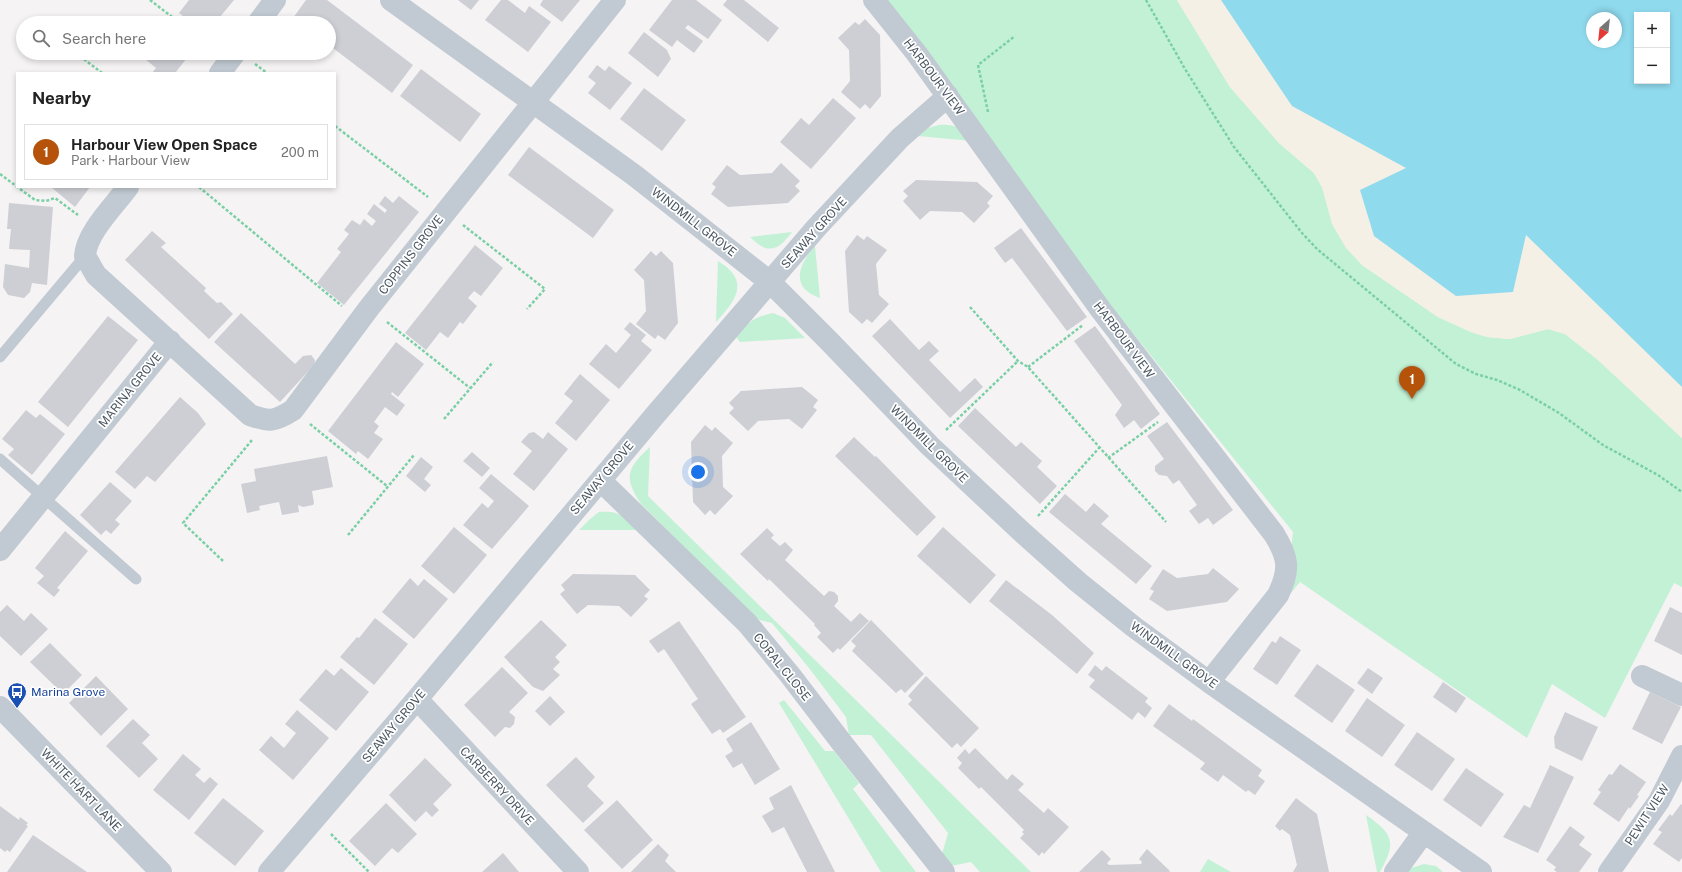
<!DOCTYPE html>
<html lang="en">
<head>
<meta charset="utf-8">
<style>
  body { margin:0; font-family:"Public Sans",sans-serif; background:#f2f2f2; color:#222 }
  .controls { position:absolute; right:12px; top:12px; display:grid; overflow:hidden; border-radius:0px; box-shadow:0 2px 6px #0003 }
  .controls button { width:36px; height:36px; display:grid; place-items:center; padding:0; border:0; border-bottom:1px solid #e0e0e0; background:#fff; color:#222; font:20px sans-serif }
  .compass { position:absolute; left:1586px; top:12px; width:36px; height:36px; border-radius:50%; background:#fff; box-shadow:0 2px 6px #0003; rotate:207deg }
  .you { position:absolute; left:698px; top:472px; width:14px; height:14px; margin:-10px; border:3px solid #fff; border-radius:50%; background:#1a73e8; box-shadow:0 0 0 6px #1a73e833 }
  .badge { display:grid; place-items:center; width:26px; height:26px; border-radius:50%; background:#b45309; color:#fff; font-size:13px; font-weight:700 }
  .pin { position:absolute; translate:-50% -33px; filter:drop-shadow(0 1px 2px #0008) }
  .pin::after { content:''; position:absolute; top:21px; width:14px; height:12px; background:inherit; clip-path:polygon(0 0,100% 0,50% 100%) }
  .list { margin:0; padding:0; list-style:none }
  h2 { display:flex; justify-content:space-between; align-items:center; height:52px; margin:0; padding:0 16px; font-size:17px }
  h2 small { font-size:13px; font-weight:400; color:#767676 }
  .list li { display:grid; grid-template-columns:26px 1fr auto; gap:12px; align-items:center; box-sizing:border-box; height:56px; margin:0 8px 8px; padding:0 8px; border:1px solid #e0e0e0; border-radius:0px }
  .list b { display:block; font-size:15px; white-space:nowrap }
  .list p { margin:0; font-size:13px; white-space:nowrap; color:#767676 }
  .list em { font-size:13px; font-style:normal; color:#767676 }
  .icon { flex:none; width:22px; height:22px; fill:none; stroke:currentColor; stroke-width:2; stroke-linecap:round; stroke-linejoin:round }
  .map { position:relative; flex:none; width:1682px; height:872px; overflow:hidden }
  .search { position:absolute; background:#fff; box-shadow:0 2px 6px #0003; left:16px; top:16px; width:320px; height:44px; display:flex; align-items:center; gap:10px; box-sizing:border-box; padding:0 14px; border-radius:22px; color:#767676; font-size:15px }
  .panel { position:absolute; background:#fff; box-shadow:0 2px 6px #0003; left:16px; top:72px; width:320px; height:116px; border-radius:0px }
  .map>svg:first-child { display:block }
  .green { fill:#c3f1d5 }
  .sand { fill:#f5f0e5 }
  .water { fill:#90daee; fill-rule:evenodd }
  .building { fill:#cdcfd5 }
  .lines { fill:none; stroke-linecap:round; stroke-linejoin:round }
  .path { stroke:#7ad0a6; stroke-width:2.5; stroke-dasharray:3 2; stroke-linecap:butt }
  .service { stroke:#c1cad2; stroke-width:11 }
  .minor { stroke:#c1cad2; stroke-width:22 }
  .tertiary { stroke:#c1cad2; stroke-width:22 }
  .labels { text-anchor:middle; stroke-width:3.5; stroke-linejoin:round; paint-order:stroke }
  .street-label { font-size:12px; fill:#4a5661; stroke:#fff }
  .transit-label { font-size:12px; fill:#164399; stroke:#fff; text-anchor:start }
</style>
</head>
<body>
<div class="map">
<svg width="1682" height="872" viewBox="0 0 1682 872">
  <rect width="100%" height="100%" fill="#f5f3f3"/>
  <path class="green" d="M874,0H1177L1230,87L1279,143L1314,173L1322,187L1333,224L1362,265L1438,317L1471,332L1487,337L1510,339L1548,329L1565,334L1597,359L1682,438V587L1674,583L1605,718L1552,684L1527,738L1300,582L1225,674L1288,573L1293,532L1001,169Z
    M939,125C955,124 962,128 972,141L918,136L928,128Z
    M792,232C778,251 768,255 750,237Z
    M815,246L820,298C790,288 798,265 815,246Z
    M718,261C751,281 736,300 716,322Z
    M773,313L785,318L805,338L740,342L736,337C748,322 754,317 773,313Z
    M650,447L648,496L1031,872H980L971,862L951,866L942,854L948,833L871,735H849L846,717L809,668L772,623L756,619L641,504C623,477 627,468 650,447Z
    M599,512C620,511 622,515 637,530H579L589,520Z
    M784,700L825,751H834L859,783L853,789L916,872H881L779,703Z
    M1366,815C1393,834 1397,842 1380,872H1377Z
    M1208,859L1231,872H1200Z
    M1424,864L1436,866L1443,872H1407L1411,868Z"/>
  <path class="sand" d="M1177,0H1287L1526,218L1682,324V438L1597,359L1565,334L1548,329L1510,339L1487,337L1471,332L1438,317L1362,265L1346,248L1332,224L1322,187L1314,173L1279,143L1230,87Z"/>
  <path class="water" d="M1221,0H1682V387L1526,235L1513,292L1456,296L1374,236L1360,190L1406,168L1292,106ZM1637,15H1667V81H1637ZM1592,18H1616V42H1592Z"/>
  <path class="building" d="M189,0H234L215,23H192L179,13Z
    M306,0H327L413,65L392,93L329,45V23H300L293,18Z
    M458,0H479L471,10Z
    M501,0H508L525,13L529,6L551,22L528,52L485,20Z
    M543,0H580L562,22L540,5Z
    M672,0H696L722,20L708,39L688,25L685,28L703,41L694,53L677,40L672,47L649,30Z
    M727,0H744L779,28L768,42L723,5Z
    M865,19L880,35L881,96L870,109L865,104L860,109L841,92L850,81L849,50L838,38L855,22L859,25Z
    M644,32L667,50L671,59L658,77L628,53Z
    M150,53H191L175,73H152L156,68L145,59Z
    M597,65L605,71L609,66L632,83L610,110L588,93L596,83L588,77Z
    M421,69L481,114L460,142L400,96Z
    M644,88L686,120L662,151L620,119Z
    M833,98L856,118L811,169L780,142L801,118L809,125Z
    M529,147L614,210L593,238L508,175Z
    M781,163L800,181L795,186L800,191L788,203L728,207L711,194L716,187L712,184L727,165L740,175L772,173Z
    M916,180L977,182L993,196L987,203L990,206L974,223L962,212L930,211L920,220L903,201L908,196L903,191Z
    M51,187H90L75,207Z
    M385,196L393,203L399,196L419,212L344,305L317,283L341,252L337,249L349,234L344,230L352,220L360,225L364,219L372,226L376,221L367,214L374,204L385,213L387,210L379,204Z
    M9,203L53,207L47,285L32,283L30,292L24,298L8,295L3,287L5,264L29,268L30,250L9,249L11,229H7Z
    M1021,228L1087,317L1067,331L1012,258L1005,263L994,248Z
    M152,231L166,243L161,247L206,288L204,291L217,303L221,302L233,314L209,339L125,260Z
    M857,235L864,240L867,236L887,250L876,264L879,295L889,304L872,323L867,319L862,324L849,312L845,251Z
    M475,245L503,268L481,296L474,291L468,298L477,306L463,324L460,322L448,338L440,332L426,350L405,333Z
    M651,251L656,256L661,251L673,263L678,323L665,340L658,335L655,339L636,324L646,311L644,280L634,270Z
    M241,313L295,364L303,356L311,355L315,360L314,365L280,402L214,342Z
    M108,316L138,340L68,427L38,402Z
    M890,319L919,350L929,341L939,351L929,360L960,392L975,378L983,387L950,418L872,336Z
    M630,322L646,335L641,341L652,350L619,389L589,364L606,344L616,353L631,335L624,329Z
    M1095,326L1160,414L1141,429L1134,420L1124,428L1115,415L1122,405L1074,341Z
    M396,342L424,364L398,397L392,392L391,394L405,405L397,416L385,407L374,422L379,426L374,433L383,439L368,459L358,451L356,454L328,431Z
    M580,374L610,400L576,441L555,423L573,401L564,394Z
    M802,387L818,400L813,407L817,410L802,429L789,419L758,421L748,431L729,413L734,408L729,403L741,391Z
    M180,397L198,413L206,424L155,482L147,476L135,489L115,472Z
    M975,408L1016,447L1021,442L1042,461L1037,467L1057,486L1040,504L958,426Z
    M26,410L36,418L40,414L65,434L32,475L8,455L14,449L2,439Z
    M1167,422L1233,510L1213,525L1208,518L1199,524L1189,511L1197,505L1179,480L1173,484L1167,476L1159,475L1155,471V466L1164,459L1147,436Z
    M705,425L712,431L715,427L733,443L722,456L723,487L733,496L715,515L710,510L705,515L693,502L691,442Z
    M534,432L543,439L548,432L568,449L534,491L513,474L532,451L521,442L529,433Z
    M854,437L875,457L876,456L936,517L917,536L835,456Z
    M472,452L490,468L482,477L463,461Z
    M327,456L333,487L312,491L314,503L313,505L303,507L298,505L299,512L282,515L279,502L259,506L260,510L247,513L241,484L256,481L254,469Z
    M421,457L433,467L424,479L431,485L425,492L406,476Z
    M491,474L529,506L492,549L463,525L482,503L488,508L494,501L479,488Z
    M110,482L132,501L115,520L120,524L111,534L106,530L101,535L80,515Z
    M1065,494L1086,512L1094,503L1109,516L1101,524L1152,566L1136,584L1049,512Z
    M454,527L487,555L454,594L421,566Z
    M943,527L996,575L970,604L917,556Z
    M767,528L774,535L771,538L780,546L785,542L793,550L785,560L824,596L829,591L834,592L838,596V601L834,606L851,622L860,613L869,621L840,650L838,648L833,653L817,637L821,633L814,625L815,624L769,579L768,581L740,554Z
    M65,531L88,551L57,588L60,590L54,597L37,583L44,576L35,568Z
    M1213,568L1239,589L1227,602L1167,611L1149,599L1154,591L1150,589L1163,569L1177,578L1208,574Z
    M573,574L635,575L650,590L644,596L648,599L631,617L619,606L588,605L577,614L560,594L565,590L561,585Z
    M410,578L418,586L424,579L448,599L414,639L382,612Z
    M1006,580L1052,615L1094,653L1077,674L989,601Z
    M7,605L24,621L31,613L48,629L21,656L0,636V612Z
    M1670,607L1682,613V655L1654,641Z
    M375,618L408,644L374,685L340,657L357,637L359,638Z
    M541,620L567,645L555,657L560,662L553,669L560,675L543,691L533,687L504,657Z
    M871,620L924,674L905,693L901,689L896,693L852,651L856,646L851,641Z
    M679,621L746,717L723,733L720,729L712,734L691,704L698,699L664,649L658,653L649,641Z
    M1280,636L1301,650L1277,685L1253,669L1272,641L1276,643Z
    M50,643L82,675L63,694L30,662Z
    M1317,664L1355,690L1332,723L1294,696Z
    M1095,665L1102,671L1106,666L1148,698L1145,702L1152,708L1145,718L1138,712L1132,720L1089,687L1095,680L1088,675Z
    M502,667L528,693L509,712L515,717L514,724L510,728L505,727L495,737L464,705Z
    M341,668L369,692L336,731L299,700L326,669L334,676Z
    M1368,668L1383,678L1372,694L1357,683Z
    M96,676L128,709L101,736L69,703Z
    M926,676L979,728L961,747L957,743L952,748L908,704L912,700L908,696Z
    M1443,682L1466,698L1456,713L1433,697Z
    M1650,692L1681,707L1662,744L1632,729Z
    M550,696L565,712L550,726L535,711Z
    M1367,698L1405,725L1382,757L1345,731Z
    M1169,704L1192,721L1193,719L1262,770L1258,776L1265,781L1255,795L1248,790L1246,792L1223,775L1218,782L1200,769L1205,763L1153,726Z
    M297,710L329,738L293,780L259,750L271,736L284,748L296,733L285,724Z
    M1565,712L1598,727L1582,761L1555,748L1554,737Z
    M133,719L150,735L142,743L158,759L139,778L106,746Z
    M751,722L780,769L755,785L742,763L733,768L725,756L733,751L726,739Z
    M1417,732L1455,759L1432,791L1394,765Z
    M975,748L1007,780L1012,774L1024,784L1018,790L1044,813L1048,808L1069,827L1044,854L1042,852L1039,856L1020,838L1024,834L1022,832L1024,830L981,787L979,789L958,768L962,763L957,758L965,749L969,754Z
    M183,754L201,769L195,775L204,783L210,777L218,784L189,820L153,790Z
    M576,757L595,777L587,786L604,803L583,823L546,785Z
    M425,758L452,785L433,804L439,810L432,817L426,811L415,822L389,795Z
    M1620,764L1646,782L1637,795L1639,796L1634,803L1630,809L1629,807L1619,822L1593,804L1601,792L1598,790L1609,774L1612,775Z
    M1550,765L1574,777L1538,853L1503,837L1524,805L1530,808Z
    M1466,768L1504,794L1481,827L1443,800Z
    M791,785L835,872H807L784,827L772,833L762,816L774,809L769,798Z
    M223,798L264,831L235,866L194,833Z
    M1296,798L1317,814L1329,872H1293L1297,865L1290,835L1282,829L1280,831L1275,826Z
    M617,800L653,840L622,869L584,830Z
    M386,803L417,834L398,853L392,848L375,866L349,841Z
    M1681,804L1682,805V858L1679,862L1653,844L1662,832L1658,830L1670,814L1672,816Z
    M0,806L19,820L20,817L28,823L26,825L28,826L10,852L7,850L5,852L0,848Z
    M1570,826L1585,837L1579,845L1592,854L1579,872H1557L1554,870L1556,867L1546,860Z
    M33,835L87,872H7Z
    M658,844L669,855L665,861L676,872H631Z
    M1147,849L1170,871L1169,872H1079L1102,850L1111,859L1107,863L1109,865L1141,864L1142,862L1139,859Z
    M503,853L519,872H482Z"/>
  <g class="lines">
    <path class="path" d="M150,0L180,23
      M1146,0L1185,69L1234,147L1302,233L1317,249L1456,364L1476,374L1497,380L1520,390L1559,413L1603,445L1658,475L1682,492
      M76,53L102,73
      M255,64L267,73
      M988,112L978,65L1015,36
      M335,126L428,197
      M0,174L35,200L46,201L55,198L78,215
      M199,187L342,306
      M463,225L545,289L527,309
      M970,307L1018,361L1028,367L1166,522
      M387,322L470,388
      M1028,367L1083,325
      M444,419L493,362
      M310,424L387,486
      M946,430L1018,361
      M1108,458L1158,422
      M1038,516L1099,448
      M348,535L414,455
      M223,561L183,523L252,440
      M331,834L369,872"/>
    <path class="service" d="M0,357L85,256
      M0,459L136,579"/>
    <path class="minor" d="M391,0L634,175L770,282L828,340L930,446L1023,533L1078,582L1134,627L1209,682L1481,872
      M874,0L917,54L1101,310L1274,534C1289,558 1290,570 1278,595L1209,682
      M258,23L275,0
      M220,73L235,53
      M128,187C115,205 86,233 85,256L96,275L250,415C270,422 274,422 293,410L369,308L615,0
      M601,481L747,623L790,675L842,743L944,872
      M0,550L170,341
      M1642,676L1682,695
      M417,699L578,872
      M269,872L417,699L656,414L817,227L900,138L948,96
      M1395,872L1424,832
      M1609,872L1659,801L1682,756"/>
    <path class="tertiary" d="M0,707L161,872"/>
  </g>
  <defs>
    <g id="bus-pin" transform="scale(1)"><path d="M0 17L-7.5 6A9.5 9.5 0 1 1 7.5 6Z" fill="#1a4fb4" stroke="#fff"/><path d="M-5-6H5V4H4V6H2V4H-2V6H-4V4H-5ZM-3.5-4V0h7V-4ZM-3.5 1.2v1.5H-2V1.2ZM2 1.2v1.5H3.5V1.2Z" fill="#fff"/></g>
  </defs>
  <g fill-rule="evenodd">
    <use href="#bus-pin" x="17" y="692"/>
  </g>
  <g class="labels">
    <g class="street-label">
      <text transform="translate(934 77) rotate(53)" y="4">HARBOUR VIEW</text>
      <text transform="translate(694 222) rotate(38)" y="4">WINDMILL GROVE</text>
      <text transform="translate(814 233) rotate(-48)" y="4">SEAWAY GROVE</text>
      <text transform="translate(411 255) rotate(-52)" y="4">COPPINS GROVE</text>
      <text transform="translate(1124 340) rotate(53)" y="4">HARBOUR VIEW</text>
      <text transform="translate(130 390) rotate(-51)" y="4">MARINA GROVE</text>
      <text transform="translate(929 444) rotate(45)" y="4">WINDMILL GROVE</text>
      <text transform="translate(602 478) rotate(-50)" y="4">SEAWAY GROVE</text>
      <text transform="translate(1174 655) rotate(36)" y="4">WINDMILL GROVE</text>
      <text transform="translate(782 667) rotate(51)" y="4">CORAL CLOSE</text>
      <text transform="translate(394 726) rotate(-50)" y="4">SEAWAY GROVE</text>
      <text transform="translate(497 786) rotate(47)" y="4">CARBERRY DRIVE</text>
      <text transform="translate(81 790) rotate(46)" y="4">WHITE HART LANE</text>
      <text transform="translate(1647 815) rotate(-57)" y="4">PEWIT VIEW</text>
    </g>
    <g class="transit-label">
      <text x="31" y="696">Marina Grove</text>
    </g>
  </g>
</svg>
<div class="controls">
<button>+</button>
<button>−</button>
</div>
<svg class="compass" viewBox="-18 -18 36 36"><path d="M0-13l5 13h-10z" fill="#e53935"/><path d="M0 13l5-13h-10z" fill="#767676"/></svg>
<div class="you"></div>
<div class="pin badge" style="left:1412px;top:399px">1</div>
<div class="search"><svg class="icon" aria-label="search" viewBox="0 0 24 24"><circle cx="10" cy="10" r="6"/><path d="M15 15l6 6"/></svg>Search here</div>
<section class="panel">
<h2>Nearby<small></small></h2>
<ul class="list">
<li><span class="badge">1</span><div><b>Harbour View Open Space</b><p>Park · Harbour View</p></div><em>200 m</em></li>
</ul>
</section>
</div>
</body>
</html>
